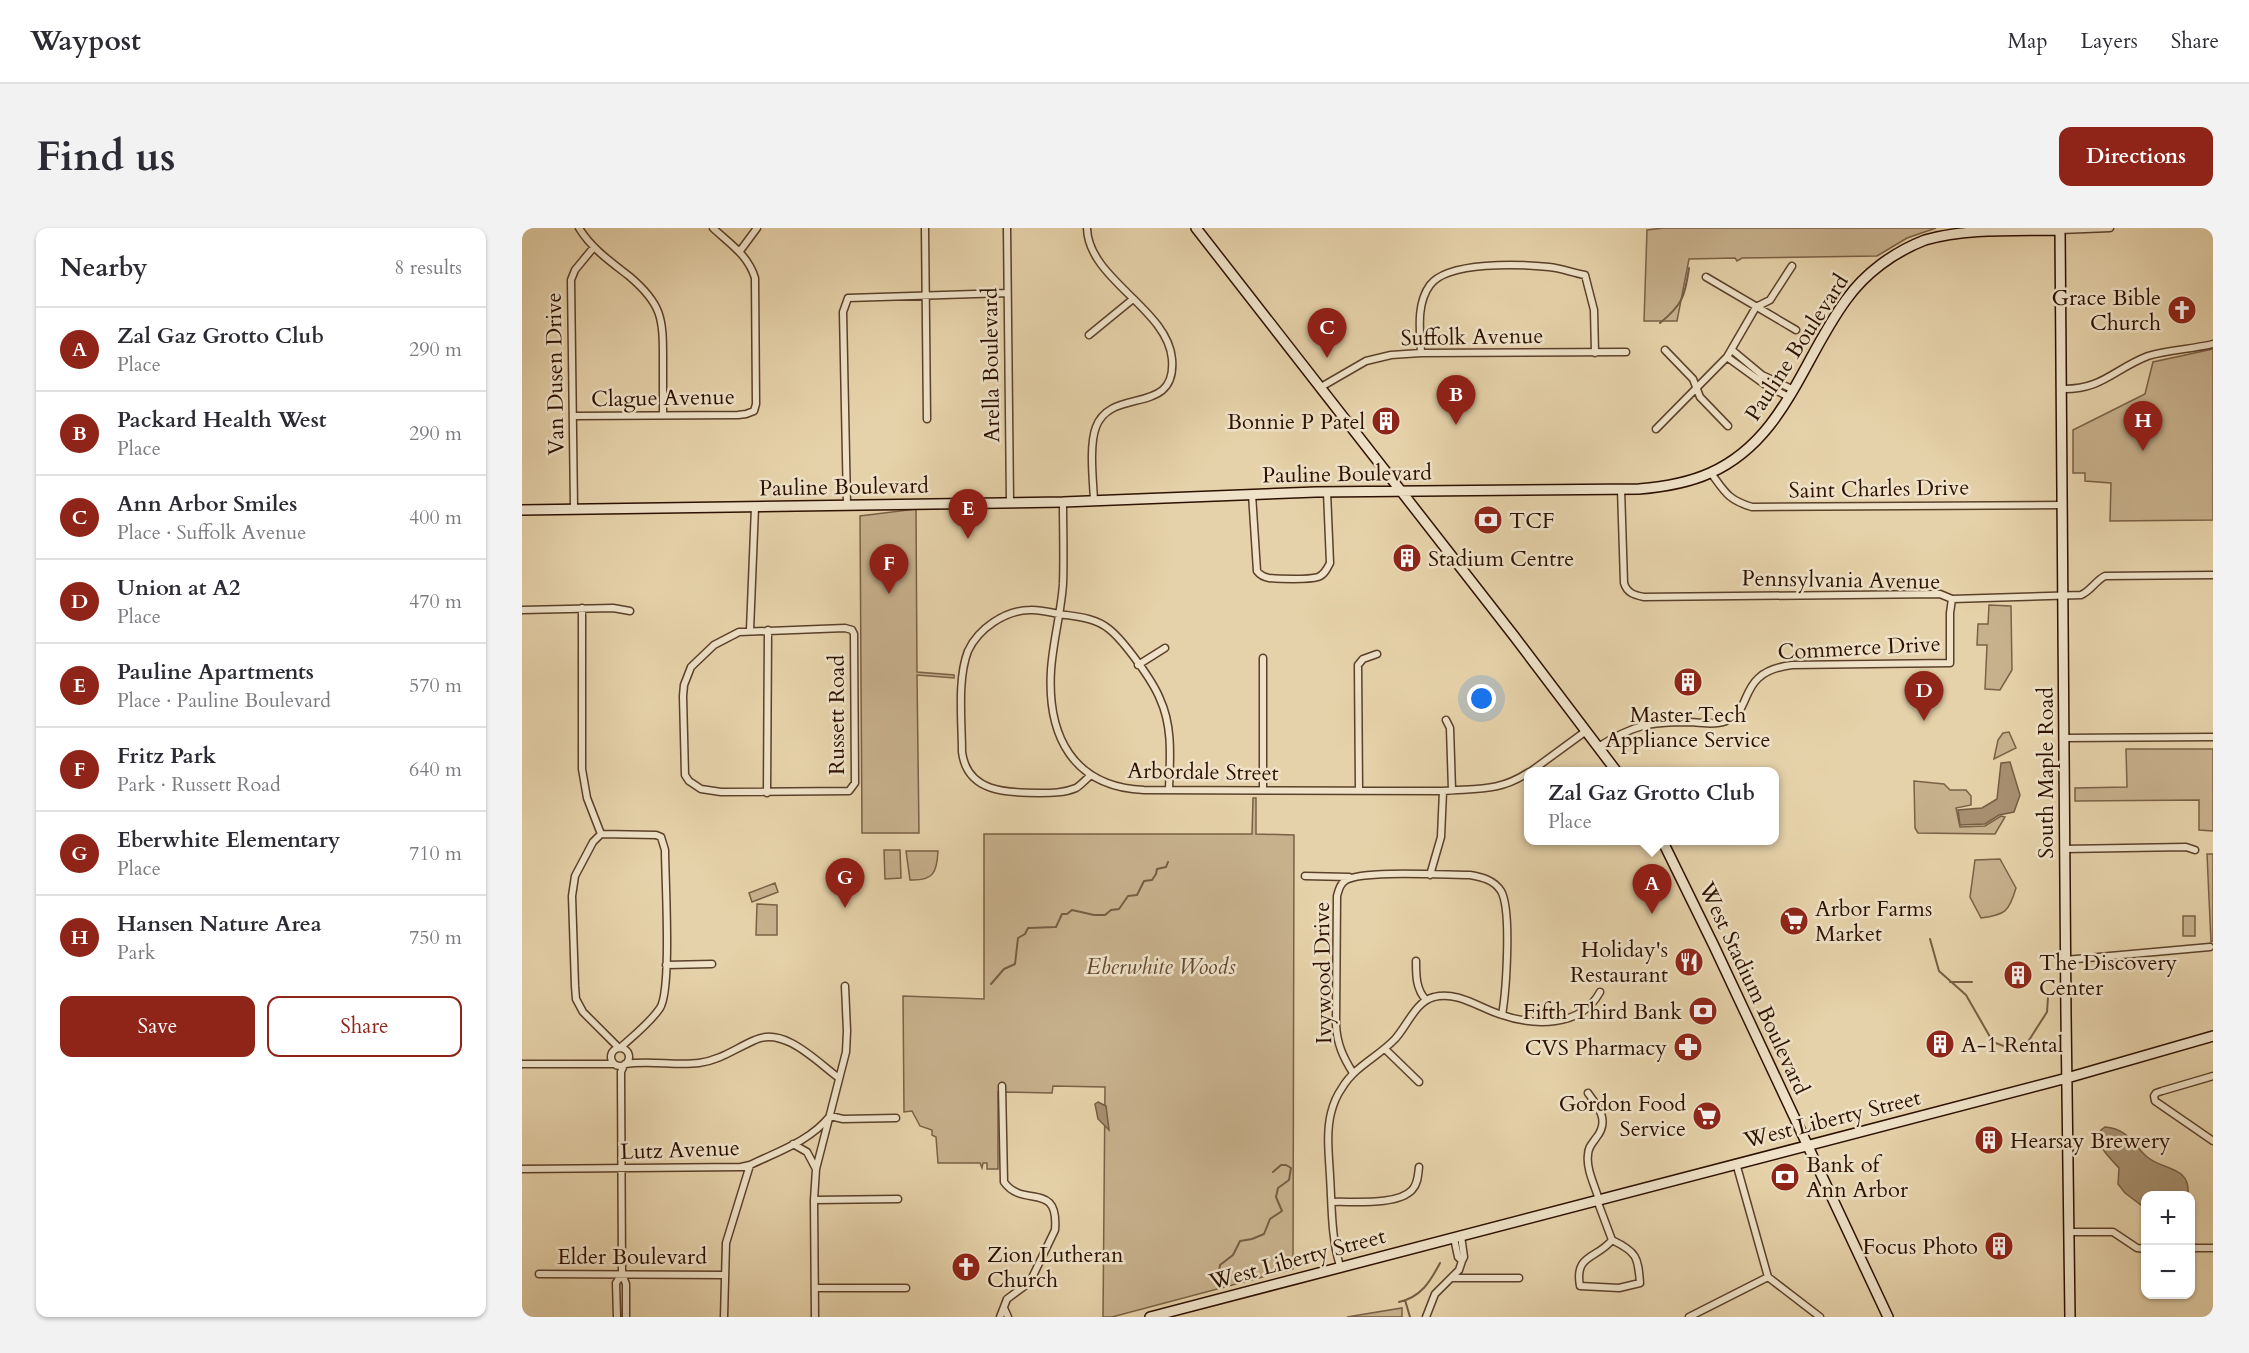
<!DOCTYPE html>
<html lang="en">
<head>
<meta charset="utf-8">
<style>
  body { margin:0; font-family:Cardo,serif; background:#f2f2f3; color:#2b2b33 }
  .controls { position:absolute; right:18px; bottom:18px; display:grid; overflow:hidden; border-radius:12px; box-shadow:0 2px 4px #0004 }
  .controls button { width:54px; height:54px; display:grid; place-items:center; padding:0; border:0; border-bottom:2px solid #e1e1e2; background:#fff; color:#2b2b33; font:30px sans-serif }
  .you { position:absolute; left:960px; top:471px; width:21px; height:21px; margin:-15px; border:4px solid #fff; border-radius:50%; background:#1a73e8; box-shadow:0 0 0 9px #1a73e833 }
  .badge { display:grid; place-items:center; width:39px; height:39px; border-radius:50%; background:#8f2418; color:#fff; font-size:20px; font-weight:700 }
  .pin { position:absolute; translate:-50% -50px; filter:drop-shadow(0 2px 3px #0008) }
  .pin::after { content:''; position:absolute; top:32px; width:21px; height:18px; background:inherit; clip-path:polygon(0 0,100% 0,50% 100%) }
  .popup { position:absolute; left:1002px; top:539px; width:255px; height:78px; box-sizing:border-box; display:grid; place-content:center; border-radius:12px; background:#fff; filter:drop-shadow(0 2px 4px #0005); font-size:20px; white-space:nowrap; color:#7c7c81 }
  .popup b { font-size:22px; color:#2b2b33 }
  .popup::after { content:''; position:absolute; left:50%; top:100%; margin-left:-12px; border:12px solid transparent; border-top-color:#fff }
  .list { margin:0; padding:0; list-style:none }
  h2 { display:flex; justify-content:space-between; align-items:center; height:78px; margin:0; padding:0 24px; font-size:26px }
  h2 small { font-size:20px; font-weight:400; color:#7c7c81 }
  .list li { display:grid; grid-template-columns:39px 1fr auto; gap:18px; align-items:center; box-sizing:border-box; height:84px; padding:0 24px; border-top:2px solid #e1e1e2 }
  .list b { display:block; font-size:22px; white-space:nowrap }
  .list p { margin:0; font-size:20px; white-space:nowrap; color:#7c7c81 }
  .list em { font-size:20px; font-style:normal; color:#7c7c81 }
  .actions { display:flex; gap:12px; padding:18px 24px }
  .actions a { flex:1; padding:14px 0; border:2px solid #8f2418; border-radius:12px; text-align:center; font-size:21px; color:#8f2418 }
  .actions .main { background:#8f2418; color:#fff }
  .map { position:relative; flex:none; width:1691px; height:1089px; overflow:hidden; border-radius:12px }
  header { display:flex; align-items:center; gap:36px; box-sizing:border-box; height:84px; padding:0 30px; background:#fff; border-bottom:2px solid #e1e1e2 }
  header strong { font-size:28px }
  nav { display:flex; gap:33px; margin-inline-start:auto; font-size:21px }
  .intro { display:flex; align-items:center; justify-content:space-between; box-sizing:border-box; height:144px; padding:0 36px }
  h1 { margin:0; font-size:42px }
  .button { padding:15px 27px; border-radius:12px; background:#8f2418; color:#fff; font-size:21px; font-weight:700 }
  main { display:flex; gap:36px; padding:0 36px }
  aside { flex:1; background:#fff; border-radius:12px; box-shadow:0 2px 4px #0004 }
  .map>svg:first-child { display:block }
  .green { fill:#c7b18d; stroke:#7a6046; stroke-width:1.5 }
  .water { fill:#a79070; stroke:#765d43; stroke-width:1.5 }
  .lines { fill:none; stroke-linecap:round; stroke-linejoin:round }
  .stream { stroke:#765d43; stroke-width:2 }
  .street-casing { stroke:#5b402a; stroke-width:9 }
  .secondary-casing { stroke:#2d1000; stroke-width:12 }
  .street { stroke:#efe2c8; stroke-width:6 }
  .secondary { stroke:#efe2c8; stroke-width:9 }
  .labels { text-anchor:middle; stroke-width:5; stroke-linejoin:round; paint-order:stroke }
  .poi-label { font-size:22px; fill:#2d1000; stroke:#efe2c8; text-anchor:start }
  .street-label { font-size:22px; fill:#2d1000; stroke:#efe2c8 }
  .park-label { font-size:22px; font-style:italic; fill:#634831; stroke:#efe2c8 }
</style>
</head>
<body>
<header>
<strong>Waypost</strong>
<nav><a>Map</a><a>Layers</a><a>Share</a></nav>
</header>
<div class="intro"><h1>Find us</h1><a class="button">Directions</a></div>
<main>
<aside>
<h2>Nearby<small>8 results</small></h2>
<ul class="list">
<li><span class="badge">A</span><div><b>Zal Gaz Grotto Club</b><p>Place</p></div><em>290 m</em></li>
<li><span class="badge">B</span><div><b>Packard Health West</b><p>Place</p></div><em>290 m</em></li>
<li><span class="badge">C</span><div><b>Ann Arbor Smiles</b><p>Place · Suffolk Avenue</p></div><em>400 m</em></li>
<li><span class="badge">D</span><div><b>Union at A2</b><p>Place</p></div><em>470 m</em></li>
<li><span class="badge">E</span><div><b>Pauline Apartments</b><p>Place · Pauline Boulevard</p></div><em>570 m</em></li>
<li><span class="badge">F</span><div><b>Fritz Park</b><p>Park · Russett Road</p></div><em>640 m</em></li>
<li><span class="badge">G</span><div><b>Eberwhite Elementary</b><p>Place</p></div><em>710 m</em></li>
<li><span class="badge">H</span><div><b>Hansen Nature Area</b><p>Park</p></div><em>750 m</em></li>
</ul>
<div class="actions"><a class="main">Save</a><a>Share</a></div>
</aside>
<div class="map">
<svg width="1691" height="1089" viewBox="0 0 1691 1089">
  <rect width="100%" height="100%" fill="#e6d2aa"/>
  <filter id="stains"><feTurbulence type="fractalNoise" baseFrequency=".00333" numOctaves="4"/><feColorMatrix values="0 0 0 0 .2 0 0 0 0 .09 0 0 0 0 .02 0 0 0 .5 -.17"/></filter>
  <radialGradient id="worn" r=".72"><stop offset=".6" stop-color="#630" stop-opacity="0"/><stop offset="1" stop-color="#630" stop-opacity=".3"/></radialGradient>
  <path class="green" d="M1141,0H1414L1385,10L1355,28L1220,30L1215,33L1213,30L1167,31L1155,93H1122L1125,2Z
    M1691,121V292L1588,293L1589,255L1563,253V245H1551V202L1623,166L1631,134Z
    M394,281L395,444L432,447V450L395,447L397,605H340L338,288Z
    M1467,377L1489,378L1490,442L1478,462L1463,461L1465,417H1455L1456,396H1466Z
    M1487,504L1494,520L1472,531L1476,512L1481,505Z
    M1604,521H1691V603L1677,602V572L1553,573V560L1605,559Z
    M1392,553L1422,556L1428,562H1444L1449,568V577L1434,580L1438,599L1463,598L1479,588L1483,589L1473,606L1396,605L1393,600Z
    M731,570H734V606L772,607L771,1041L590,1089H581L583,859L531,858L530,865L476,864V941H465V935H461L460,940L458,935H416L414,909L410,907V902L398,898L390,883L382,884L381,768L462,771V606H730Z
    M362,622H378L379,650L363,651Z
    M384,623H416C415,645 411,653 388,652Z
    M1685,626H1691V713L1689,714Z
    M1478,631L1494,660C1487,684 1483,687 1459,690L1448,669L1453,632Z
    M253,655L256,664L230,674L227,665Z
    M235,676L255,677V707H234Z
    M1661,688H1673V708H1661Z
    M880,1080V1089H825Z"/>
  <path class="water" d="M1488,534L1498,567L1492,584L1477,587L1463,596L1438,597L1436,582L1460,580L1475,571L1479,535Z
    M576,874L584,878L587,902L576,891L573,876Z
    M1583,899C1606,901 1610,915 1624,928C1640,943 1669,937 1666,967L1624,968L1623,980L1603,965L1596,956L1597,940C1587,929 1580,923 1575,909L1579,902Z"/>
  <g class="lines">
    <path class="stream" d="M1138,95C1160,77 1163,69 1167,40
      M1408,711L1417,743L1444,767L1471,814L1487,820H1502L1525,784L1526,769
      M1428,754H1450
      M469,756L482,741L493,736L496,710L503,706L506,700L534,699L540,686H545L550,682L572,687H583L589,682L597,681L606,668L615,667L622,653L630,652L634,646L635,641L644,639L646,634
      M699,1048L697,1044L698,1037L711,1027L718,1013L730,1011L742,1006L748,991L760,983L754,969L756,960L767,952L769,940L764,937H759L751,944
      M883,1072L888,1089
      M877,1074C899,1069 908,1054 918,1035"/>
    <g class="street-casing">
      <path id="street" d="M57,0C69,20 89,34 107,48C140,76 141,90 141,130C141,149 141,168 141,187
        M403,0L405,191
        M485,0L488,274
        M565,0C566,51 646,81 650,131C655,189 589,158 574,199C567,217 571,252 572,272
        M1538,2L1588,0
        M218,23L235,0
        M1184,49L1274,102
        M567,107L611,71
        M1143,122L1171,151L1178,169L1206,198
        M1210,122L1240,147L1272,162
        M899,125C898,103 894,76 908,57C926,33 998,36 1027,39C1039,40 1051,45 1063,47L1072,82L1073,125
        M1205,129L1245,158L1267,169
        M799,159L844,133L869,127L899,125L1104,124
        M1540,161C1580,162 1592,141 1626,128C1645,122 1671,121 1691,116
        M51,188L216,187L224,186L232,183L234,176L233,50C226,27 208,16 191,0
        M1134,201L1205,129L1234,79L1248,72L1270,38
        M1189,245C1203,264 1206,272 1230,279L1540,277
        M1099,261L1102,355C1105,365 1112,367 1122,369L1418,366L1430,371L1559,367C1569,363 1573,353 1583,348L1691,347
        M730,266L735,343C738,347 741,349 747,350C757,351 786,352 796,349C802,347 805,341 808,335L805,264
        M541,274C541,301 542,329 541,356C539,385 531,413 529,442C525,508 551,559 622,562L921,563C955,560 977,564 1007,544
        M325,277L321,84L326,70L485,65
        M52,281L49,52L53,42L72,19
        M60,380V541L65,570L79,606
        M0,382L91,380L108,383
        M323,400L330,402L332,406L333,555L327,563L199,564L179,561L167,553L163,547L161,468L162,457L169,439L192,417L217,404Z
        M228,402L233,279
        M616,437L643,420
        M924,492L928,500L930,562
        M1542,510L1691,509
        M1076,519C1111,497 1127,494 1168,494C1179,495 1194,497 1204,493C1233,483 1213,444 1270,437L1428,435V385L1430,371
        M1008,544L1064,503
        M568,548C563,552 559,557 554,560C542,565 529,565 517,565C484,565 445,564 440,524C440,494 435,451 446,423C456,401 483,382 508,382C520,381 532,386 544,387C559,389 575,391 587,401C602,413 631,453 638,471C651,499 648,531 647,561
        M741,561V430
        M837,562L836,437L841,431L855,426
        M245,565L246,402
        M79,606L134,607L139,609L143,622C143,650 150,762 138,780C128,795 111,808 98,820
        M79,606L71,614L53,648L50,668L53,758L54,771L61,784L97,820
        M1542,621L1664,619L1673,622
        M908,647L919,609L921,563
        M783,648L827,649
        M1543,732L1688,719
        M894,733C894,748 894,761 904,772
        M144,737L190,736
        M89 829a9 9 0 1 1 18 0a9 9 0 1 1-18 0Z
        M863,821L897,854
        M0,836H92
        M103,836C128,832 153,838 177,835C199,832 214,820 233,812C262,798 295,834 317,850
        M102,837L99,844L100,1046L104,1056V1089
        M831,845C821,829 815,816 814,797L815,668C817,661 818,656 824,652C842,642 923,647 948,647C960,649 972,652 979,663C990,682 984,764 980,787
        M1691,848L1640,863L1634,865L1632,868L1633,873L1691,913
        M1066,865C1077,880 1088,893 1074,910C1070,916 1066,919 1066,927C1064,941 1073,958 1077,972
        M271,916L285,924L294,941L292,972L293,1089
        M1214,935L1246,1049L1298,1089
        M0,941L219,939L228,937C257,923 288,913 308,888L321,891L374,890
        M294,941L324,824L325,803L323,758
        M292,972L376,971
        M1075,972L1090,1012C1115,1024 1116,1029 1118,1055L1097,1060L1058,1058C1052,1026 1075,1031 1090,1012
        M810,974C830,973 875,978 890,962C896,956 896,947 897,939
        M1547,1004H1591L1615,1020L1624,1021
        M932,1010L936,1029L940,1033L942,1029L939,1008
        M1668,1020H1691
        M818,1038C809,1009 810,979 808,948C807,928 804,905 809,885C811,877 815,867 820,860C833,838 856,829 873,811C885,798 894,773 912,769C935,763 956,779 977,786C1011,798 1059,800 1078,764
        M17,1046L202,1047
        M930,1050H997
        M293,1060H384
        M482,1080L486,1089
        M95,1089L94,1055L100,1046
        M202,1089L204,1015L228,937
        M478,1089L485,1071L508,1054L533,1002C537,952 501,981 482,954L480,858
        M904,1089L913,1066L937,1042L940,1033
        M1167,1089L1246,1049"/>
    </g>
    <g class="secondary-casing">
      <path id="secondary" d="M674,0L992,408L1095,544
        M1538,0L1544,788L1548,1089
        M0,282L541,274L794,264L1117,261C1141,259 1166,255 1188,245C1262,212 1280,132 1324,72C1343,45 1372,24 1403,12C1446,0 1493,3 1538,2
        M1140,612L1192,718L1366,1089
        M628,1089L1545,850L1691,808"/>
    </g>
    <use href="#street" class="street"/>
    <use href="#secondary" class="secondary"/>
  </g>
  <defs>
    <g id="church-disc" transform="scale(1.5)"><circle r="9.5" fill="#8f2418" stroke="#efe2c8"/><path d="M-1.2-6h2.4v3.5h3.3v2.4h-3.3V6h-2.4V-.1h-3.3v-2.4h3.3Z" fill="#fff"/></g>
    <g id="building-disc" transform="scale(1.5)"><circle r="9.5" fill="#8f2418" stroke="#efe2c8"/><path d="M-4-6H4V6H1V3H-1V6H-4ZM-2.5-4.3h1.7v1.8h-1.7ZM.8-4.3h1.7v1.8H.8ZM-2.5-1h1.7V.8h-1.7ZM.8-1h1.7V.8H.8Z" fill="#fff"/></g>
    <g id="bank-disc" transform="scale(1.5)"><circle r="9.5" fill="#8f2418" stroke="#efe2c8"/><path d="M-6-4H6V4H-6ZM0-2.3a2.3 2.3 0 1 0 0 4.6a2.3 2.3 0 1 0 0-4.6Z" fill="#fff"/></g>
    <g id="supermarket-disc" transform="scale(1.5)"><circle r="9.5" fill="#8f2418" stroke="#efe2c8"/><path d="M-6-5.5h2.5l.6 2H6L4.5 2H-2.5L-4.4-4H-6ZM-1.5 3.2a1.3 1.3 0 1 0 .1 0ZM3 3.2a1.3 1.3 0 1 0 .1 0Z" fill="#fff"/></g>
    <g id="restaurant-disc" transform="scale(1.5)"><circle r="9.5" fill="#8f2418" stroke="#efe2c8"/><path d="M-5-6h1v4h1v-4h1v4h1v-4h1v5L-1.5 .5V6h-2V.5L-5-1ZM5-6V6H3V1.5H1.5Q1.5-4 5-6Z" fill="#fff"/></g>
    <g id="pharmacy-disc" transform="scale(1.5)"><circle r="9.5" fill="#8f2418" stroke="#efe2c8"/><path d="M-2-6h4v4h4v4h-4v4h-4v-4h-4v-4h4Z" fill="#fff"/></g>
  </defs>
  <g fill-rule="evenodd">
    <use href="#church-disc" x="1660" y="82"/>
    <use href="#building-disc" x="864" y="193"/>
    <use href="#bank-disc" x="966" y="292"/>
    <use href="#building-disc" x="885" y="330"/>
    <use href="#building-disc" x="1166" y="454"/>
    <use href="#supermarket-disc" x="1272" y="693"/>
    <use href="#restaurant-disc" x="1167" y="734"/>
    <use href="#building-disc" x="1496" y="747"/>
    <use href="#bank-disc" x="1181" y="783"/>
    <use href="#building-disc" x="1418" y="816"/>
    <use href="#pharmacy-disc" x="1166" y="819"/>
    <use href="#supermarket-disc" x="1185" y="888"/>
    <use href="#building-disc" x="1467" y="912"/>
    <use href="#bank-disc" x="1263" y="949"/>
    <use href="#building-disc" x="1477" y="1018"/>
    <use href="#church-disc" x="444" y="1039"/>
  </g>
  <g class="labels">
    <g class="poi-label">
      <text x="1639" y="77" text-anchor="end">Grace Bible<tspan x="1639" dy="25">Church</tspan></text>
      <text x="843" y="201" text-anchor="end">Bonnie P Patel</text>
      <text x="987" y="300">TCF</text>
      <text x="906" y="338">Stadium Centre</text>
      <text x="1166" y="494" text-anchor="middle">Master Tech<tspan x="1166" dy="25">Appliance Service</tspan></text>
      <text x="1293" y="688">Arbor Farms<tspan x="1293" dy="25">Market</tspan></text>
      <text x="1146" y="729" text-anchor="end">Holiday's<tspan x="1146" dy="25">Restaurant</tspan></text>
      <text x="1517" y="742">The Discovery<tspan x="1517" dy="25">Center</tspan></text>
      <text x="1160" y="791" text-anchor="end">Fifth Third Bank</text>
      <text x="1439" y="824">A-1 Rental</text>
      <text x="1145" y="827" text-anchor="end">CVS Pharmacy</text>
      <text x="1164" y="883" text-anchor="end">Gordon Food<tspan x="1164" dy="25">Service</tspan></text>
      <text x="1488" y="920">Hearsay Brewery</text>
      <text x="1284" y="944">Bank of<tspan x="1284" dy="25">Ann Arbor</tspan></text>
      <text x="1456" y="1026" text-anchor="end">Focus Photo</text>
      <text x="465" y="1034">Zion Lutheran<tspan x="465" dy="25">Church</tspan></text>
    </g>
    <g class="street-label">
      <text transform="translate(950 108) rotate(-1)" y="8">Suffolk Avenue</text>
      <text transform="translate(1274 119) rotate(-57)" y="8">Pauline Boulevard</text>
      <text transform="translate(468 137) rotate(-91)" y="8">Arella Boulevard</text>
      <text transform="translate(32 146) rotate(-91)" y="8">Van Dusen Drive</text>
      <text transform="translate(141 169) rotate(-1)" y="8">Clague Avenue</text>
      <text transform="translate(825 245) rotate(-1)" y="8">Pauline Boulevard</text>
      <text transform="translate(322 258) rotate(-1)" y="8">Pauline Boulevard</text>
      <text transform="translate(1357 260) rotate(-1)" y="8">Saint Charles Drive</text>
      <text transform="translate(1319 351) rotate(1)" y="8">Pennsylvania Avenue</text>
      <text transform="translate(1337 419) rotate(-3)" y="8">Commerce Drive</text>
      <text transform="translate(314 487) rotate(-90)" y="8">Russett Road</text>
      <text transform="translate(681 543) rotate(1)" y="8">Arbordale Street</text>
      <text transform="translate(1523 545) rotate(-90)" y="8">South Maple Road</text>
      <text transform="translate(800 745) rotate(-91)" y="8">Ivywood Drive</text>
      <text transform="translate(1233 760) rotate(65)" y="8">West Stadium Boulevard</text>
      <text transform="translate(1310 890) rotate(-14)" y="8">West Liberty Street</text>
      <text transform="translate(158 921) rotate(-2)" y="8">Lutz Avenue</text>
      <text x="110" y="1036">Elder Boulevard</text>
      <text transform="translate(775 1030) rotate(-15)" y="8">West Liberty Street</text>
    </g>
    <g class="park-label">
      <text x="639" y="746">Eberwhite Woods</text>
    </g>
  </g>
  <rect width="100%" height="100%" filter="url(#stains)"/>
  <rect width="100%" height="100%" fill="url(#worn)"/>
</svg>
<div class="controls">
<button>+</button>
<button>−</button>
</div>
<div class="you"></div>
<div class="pin badge" style="left:1130px;top:686px">A</div>
<div class="popup"><b>Zal Gaz Grotto Club</b>Place</div>
<div class="pin badge" style="left:934px;top:197px">B</div>
<div class="pin badge" style="left:805px;top:130px">C</div>
<div class="pin badge" style="left:1402px;top:493px">D</div>
<div class="pin badge" style="left:446px;top:311px">E</div>
<div class="pin badge" style="left:367px;top:366px">F</div>
<div class="pin badge" style="left:323px;top:680px">G</div>
<div class="pin badge" style="left:1621px;top:223px">H</div>
</div>
</main>
</body>
</html>
